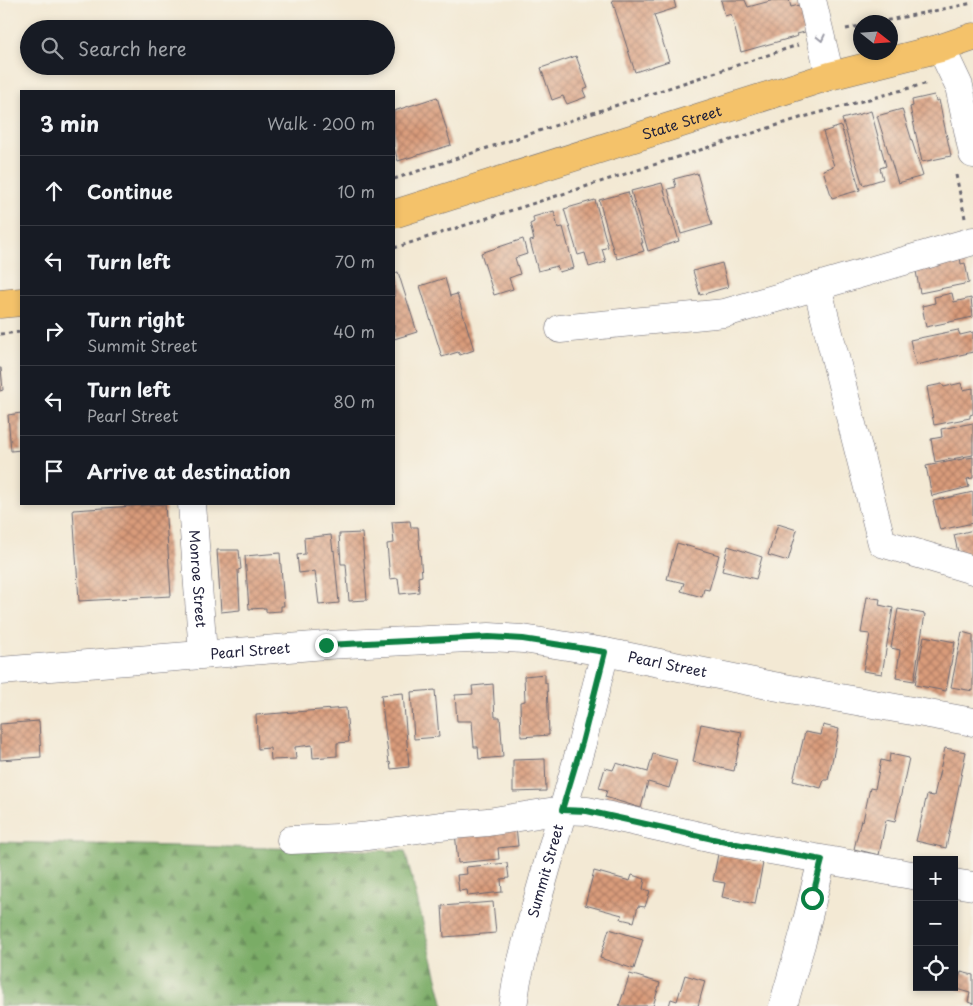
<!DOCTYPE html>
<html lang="en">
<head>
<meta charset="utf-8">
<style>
  body { margin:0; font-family:"Playpen Sans",sans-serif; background:#20242c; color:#f1f3f6 }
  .controls { position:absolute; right:15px; bottom:15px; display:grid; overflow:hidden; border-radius:0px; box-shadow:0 2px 8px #0003 }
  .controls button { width:45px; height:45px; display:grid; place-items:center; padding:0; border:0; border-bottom:1px solid #363941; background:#171b24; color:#f1f3f6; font:25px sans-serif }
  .compass { position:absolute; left:853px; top:15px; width:45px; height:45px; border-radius:50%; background:#171b24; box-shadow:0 2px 8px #0003; rotate:107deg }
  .stop { position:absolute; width:15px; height:15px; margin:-11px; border:4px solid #0b8043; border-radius:50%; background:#fff }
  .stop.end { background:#0b8043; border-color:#fff; box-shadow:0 1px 5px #0008 }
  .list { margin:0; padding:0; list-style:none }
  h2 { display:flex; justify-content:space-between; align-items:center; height:65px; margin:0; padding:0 20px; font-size:21px }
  h2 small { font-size:16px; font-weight:400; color:#9ea1a6 }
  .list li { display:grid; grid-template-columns:32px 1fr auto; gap:15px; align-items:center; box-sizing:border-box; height:70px; padding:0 20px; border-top:1px solid #363941 }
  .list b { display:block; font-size:19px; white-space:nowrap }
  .list p { margin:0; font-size:16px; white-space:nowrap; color:#9ea1a6 }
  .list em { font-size:16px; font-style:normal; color:#9ea1a6 }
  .icon { flex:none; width:28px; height:28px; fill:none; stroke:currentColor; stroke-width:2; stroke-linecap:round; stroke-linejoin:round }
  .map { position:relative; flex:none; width:973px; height:1006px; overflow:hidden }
  .search { position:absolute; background:#171b24; box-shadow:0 2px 8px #0003; left:20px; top:20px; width:375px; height:55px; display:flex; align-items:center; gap:12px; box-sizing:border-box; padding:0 18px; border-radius:28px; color:#9ea1a6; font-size:19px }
  .panel { position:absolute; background:#171b24; box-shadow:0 2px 8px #0003; left:20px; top:90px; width:375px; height:415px; border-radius:0px }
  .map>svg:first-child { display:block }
  .forest { fill:url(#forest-firs); stroke:#4e6750 }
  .building { fill:url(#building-cross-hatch) }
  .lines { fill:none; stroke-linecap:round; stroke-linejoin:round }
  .minor-casing { stroke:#6b6871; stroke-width:29 }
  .major-casing { stroke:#6b6871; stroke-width:29 }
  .path { stroke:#6b6871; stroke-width:3; stroke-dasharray:4 4; stroke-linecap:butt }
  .minor { stroke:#fff; stroke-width:28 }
  .major { stroke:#f4c26a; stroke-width:28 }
  .oneway { stroke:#9c9ca7 }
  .route { stroke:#0b8043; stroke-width:6 }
  .labels { text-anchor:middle; stroke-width:4; stroke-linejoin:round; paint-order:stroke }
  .street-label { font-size:14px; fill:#22223b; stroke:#f7f3e8 }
</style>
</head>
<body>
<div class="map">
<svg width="973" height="1006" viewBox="0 0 973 1006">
  <defs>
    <pattern id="forest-firs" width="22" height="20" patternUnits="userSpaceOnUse" patternTransform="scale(1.25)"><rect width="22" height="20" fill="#7aac66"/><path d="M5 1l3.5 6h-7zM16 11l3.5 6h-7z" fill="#648c55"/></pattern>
    <pattern id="building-cross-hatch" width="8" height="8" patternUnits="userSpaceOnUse" patternTransform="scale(1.25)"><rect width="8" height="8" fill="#d99b7a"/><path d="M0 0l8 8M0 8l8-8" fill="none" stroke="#b07e65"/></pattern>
  </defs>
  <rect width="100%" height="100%" fill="#f7f3e8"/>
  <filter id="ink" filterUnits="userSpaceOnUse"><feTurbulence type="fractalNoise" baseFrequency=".02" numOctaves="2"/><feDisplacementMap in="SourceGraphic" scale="10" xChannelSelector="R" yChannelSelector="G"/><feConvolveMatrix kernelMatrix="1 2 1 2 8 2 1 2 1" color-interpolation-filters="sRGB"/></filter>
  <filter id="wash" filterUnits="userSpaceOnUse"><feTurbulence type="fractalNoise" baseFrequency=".0096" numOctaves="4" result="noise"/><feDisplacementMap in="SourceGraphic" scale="20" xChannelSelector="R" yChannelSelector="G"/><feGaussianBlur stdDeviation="1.12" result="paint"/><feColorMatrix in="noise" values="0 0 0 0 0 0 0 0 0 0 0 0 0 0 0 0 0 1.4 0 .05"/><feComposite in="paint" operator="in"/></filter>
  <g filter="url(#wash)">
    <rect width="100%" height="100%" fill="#f3e9d4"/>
    <path class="forest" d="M0,842L405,851L444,1006H0Z"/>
    <g id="blocks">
      <path class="building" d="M612,0H674L676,8L654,15L669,61L635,72Z
        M721,0H745L748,7L774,0H789L791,7L803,4L809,31L797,34L798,36L741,52L731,14L725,16Z
        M576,56L588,88L583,90L586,97L567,104L563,96L552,100L541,68Z
        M934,95L936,101L939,100L951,156L922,162L910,107L913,106L912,100Z
        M437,97L451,145L398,161L394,148V111Z
        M902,109L923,176L898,183L877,116Z
        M871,111L886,166L880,168L883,179L863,185L842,119Z
        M841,126L860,190L832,198L823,170L834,166L823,132Z
        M697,173L712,225L681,234L668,189L676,187L674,179Z
        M662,183L679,241L648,251L631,191Z
        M628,192L643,243H641L644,251L617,259L615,252L614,253L599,200Z
        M595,200L608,247L602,249L606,262L589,267L585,253L578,255L564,209Z
        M554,211L558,228L563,227L574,268L559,272L557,266L538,271L530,241L534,240L530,224L534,222L533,217Z
        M523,239L527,254L515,258L520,274L509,278L513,289L494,295L481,253Z
        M960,257L961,264L965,263L969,283L920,293L915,266Z
        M722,263L728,287L700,295L693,271Z
        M398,272L417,332L394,339V273Z
        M445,278L450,296L457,294L474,350L460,355L458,352L442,357L420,286Z
        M952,293L954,302L971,298L973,317L926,327L922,306L935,303L934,297Z
        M958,330L960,335L973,332V352L916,365L910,340Z
        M0,368H1L3,390L0,391Z
        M961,383L963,390L973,388V414L970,415V418L934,425L927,387L942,384L944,387Z
        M21,413V450L11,451L8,415Z
        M973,423V455L935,462L931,439L942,437L941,429Z
        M973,457V478L967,479L969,487L932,496L926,466Z
        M973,492V523L940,530L933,501Z
        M165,504L171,596L79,601L73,510Z
        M410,521L411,527H418L422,576L418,577L419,592L400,594L398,578L390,579L387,544L394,543L392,522Z
        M778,524L797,530L788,561L768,555Z
        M973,530V562L961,565L954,535Z
        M362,533L367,600L349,601L346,564H341L339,534Z
        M331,535L333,551L334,550L339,603L319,605L315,571L299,573L297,555L305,554L304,538Z
        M677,543L719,555L709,590L704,589L702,597L681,591L684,583L667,579Z
        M728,546L762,557L756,579L722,571Z
        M217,550H239L241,569L238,570L240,610L221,612Z
        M280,553L284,606H281V611L266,612V608L249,609L245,556Z
        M867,597L880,599L879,605L893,608L882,674L863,671L870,634L861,633Z
        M898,609L925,614L914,681L896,678L900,650L891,648Z
        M962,632L973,635V691L951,687Z
        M924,636L955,642L946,691L915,685Z
        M545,674V683H547L549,735L521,737L520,702L525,701L524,676Z
        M493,684L495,717H500L503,757L479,759L478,747H474L472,721H457L455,695L473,694L472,686Z
        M435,690L439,737L414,739L411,692Z
        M403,693L409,767L391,769L390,762L389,763L381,695Z
        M346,708L349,742L337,743V756L313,758L312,745L295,747L296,759L271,760L270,748L258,749L256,715Z
        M39,721L41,757L0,760V724Z
        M701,724L742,732L734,771L693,762Z
        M823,725L839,729L828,780H824L821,788L793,781L805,732L821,735Z
        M945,748L966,752L946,848L916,841L927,795L934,796Z
        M653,754L677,760L669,788L648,782L641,808L605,797L607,790L599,788L605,768L613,770L616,763L648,772Z
        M890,754L909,758L895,822L886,820L879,855L854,849L861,820L863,821L870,788L875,789L881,760L889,762Z
        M545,759L546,791L513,792V760Z
        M516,826L518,846L498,848L499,859L458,863L455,832Z
        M718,854L763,863L755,904L722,897L725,883L713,881Z
        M507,863L509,878L501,879L502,892L468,896L467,890L459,891L457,875L467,874L466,867Z
        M594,871L630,881L632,875L645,879L643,889L650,891L645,907L638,906L634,922L621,919L622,915L585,905Z
        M493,902L496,933L444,937L442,906Z
        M609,929L643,939L634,969L600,958Z
        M961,972L973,975V1004L968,1002L970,993L956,989Z
        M630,974L660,983L653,1006H619Z
        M685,975L705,981L698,1006H669L671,999L677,1001Z"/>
    </g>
  </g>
  <g filter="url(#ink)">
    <use href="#blocks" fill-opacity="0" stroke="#6b6871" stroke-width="1"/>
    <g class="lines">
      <g class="minor-casing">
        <g id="minor">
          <path d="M812,0L830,76"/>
          <path d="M941,48L959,86L973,154"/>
          <path d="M817,286L882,543L973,570"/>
          <path d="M560,329L725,313L973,241"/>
          <path id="s1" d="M192,504L203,654"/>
          <path id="s2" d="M0,671L326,645L489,637L523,639L605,652L768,685L973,722"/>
          <path d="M291,840L361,837L440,826L488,822L562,810L587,811L731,843L917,876"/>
          <path d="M954,883L973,886"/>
          <path id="s3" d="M513,1006L517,980L536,905L582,743L605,652"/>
          <path d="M783,1006L803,937L822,860"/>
        </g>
      </g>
      <g class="major-casing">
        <g id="major">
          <path id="s4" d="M394,214L830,76L941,48L973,37"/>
          <path d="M0,304L21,302"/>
        </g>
      </g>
      <path class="path" d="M879,22L973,3
        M846,29L860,26
        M956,175L965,218
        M394,179L798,45
        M394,248L800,118L928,83
        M0,334L21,332"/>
      <use href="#minor" class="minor"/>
      <use href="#major" class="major"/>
    </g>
    <defs><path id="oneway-chevron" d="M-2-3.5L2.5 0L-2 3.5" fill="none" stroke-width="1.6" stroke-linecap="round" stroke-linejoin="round" transform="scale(1.25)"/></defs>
    <use class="oneway" href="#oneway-chevron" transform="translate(821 38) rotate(77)"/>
  </g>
  <g class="lines" filter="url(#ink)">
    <path class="route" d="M326,645L489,637L523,639L605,652L582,743L562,810L587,811L731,843L822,860L812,898"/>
  </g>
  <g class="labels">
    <g class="street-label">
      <text dy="5" stroke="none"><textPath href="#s4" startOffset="302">State Street</textPath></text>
      <text dy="5" stroke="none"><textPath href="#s1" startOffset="75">Monroe Street</textPath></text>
      <text dy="5" stroke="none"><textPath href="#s2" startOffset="251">Pearl Street</textPath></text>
      <text dy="5" stroke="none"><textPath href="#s2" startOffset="671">Pearl Street</textPath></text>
      <text dy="5" stroke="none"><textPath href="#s3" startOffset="139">Summit Street</textPath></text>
    </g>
  </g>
</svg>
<div class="controls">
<button>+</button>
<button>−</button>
<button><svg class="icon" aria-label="locate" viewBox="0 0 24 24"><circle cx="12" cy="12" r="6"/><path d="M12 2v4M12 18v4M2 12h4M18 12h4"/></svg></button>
</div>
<svg class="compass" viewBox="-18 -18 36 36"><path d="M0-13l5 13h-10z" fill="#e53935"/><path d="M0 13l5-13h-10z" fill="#9ea1a6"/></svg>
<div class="stop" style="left:812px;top:898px"></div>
<div class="stop end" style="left:326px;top:645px"></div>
<div class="search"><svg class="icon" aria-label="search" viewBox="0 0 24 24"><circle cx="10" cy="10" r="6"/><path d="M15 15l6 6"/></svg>Search here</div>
<section class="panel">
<h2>3 min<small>Walk · 200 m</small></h2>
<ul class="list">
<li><svg class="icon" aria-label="ahead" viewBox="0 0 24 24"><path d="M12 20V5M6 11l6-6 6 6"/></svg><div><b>Continue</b></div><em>10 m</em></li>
<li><svg class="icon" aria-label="left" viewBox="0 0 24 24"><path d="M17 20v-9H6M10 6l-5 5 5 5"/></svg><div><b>Turn left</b></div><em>70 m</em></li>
<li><svg class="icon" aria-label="right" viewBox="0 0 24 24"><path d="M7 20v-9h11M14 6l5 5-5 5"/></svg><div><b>Turn right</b><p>Summit Street</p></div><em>40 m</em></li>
<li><svg class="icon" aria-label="left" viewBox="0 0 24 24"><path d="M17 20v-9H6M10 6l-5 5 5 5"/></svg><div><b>Turn left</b><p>Pearl Street</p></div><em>80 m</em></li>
<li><svg class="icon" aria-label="arrive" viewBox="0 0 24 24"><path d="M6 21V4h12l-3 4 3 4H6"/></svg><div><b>Arrive at destination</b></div></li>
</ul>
</section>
</div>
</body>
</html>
